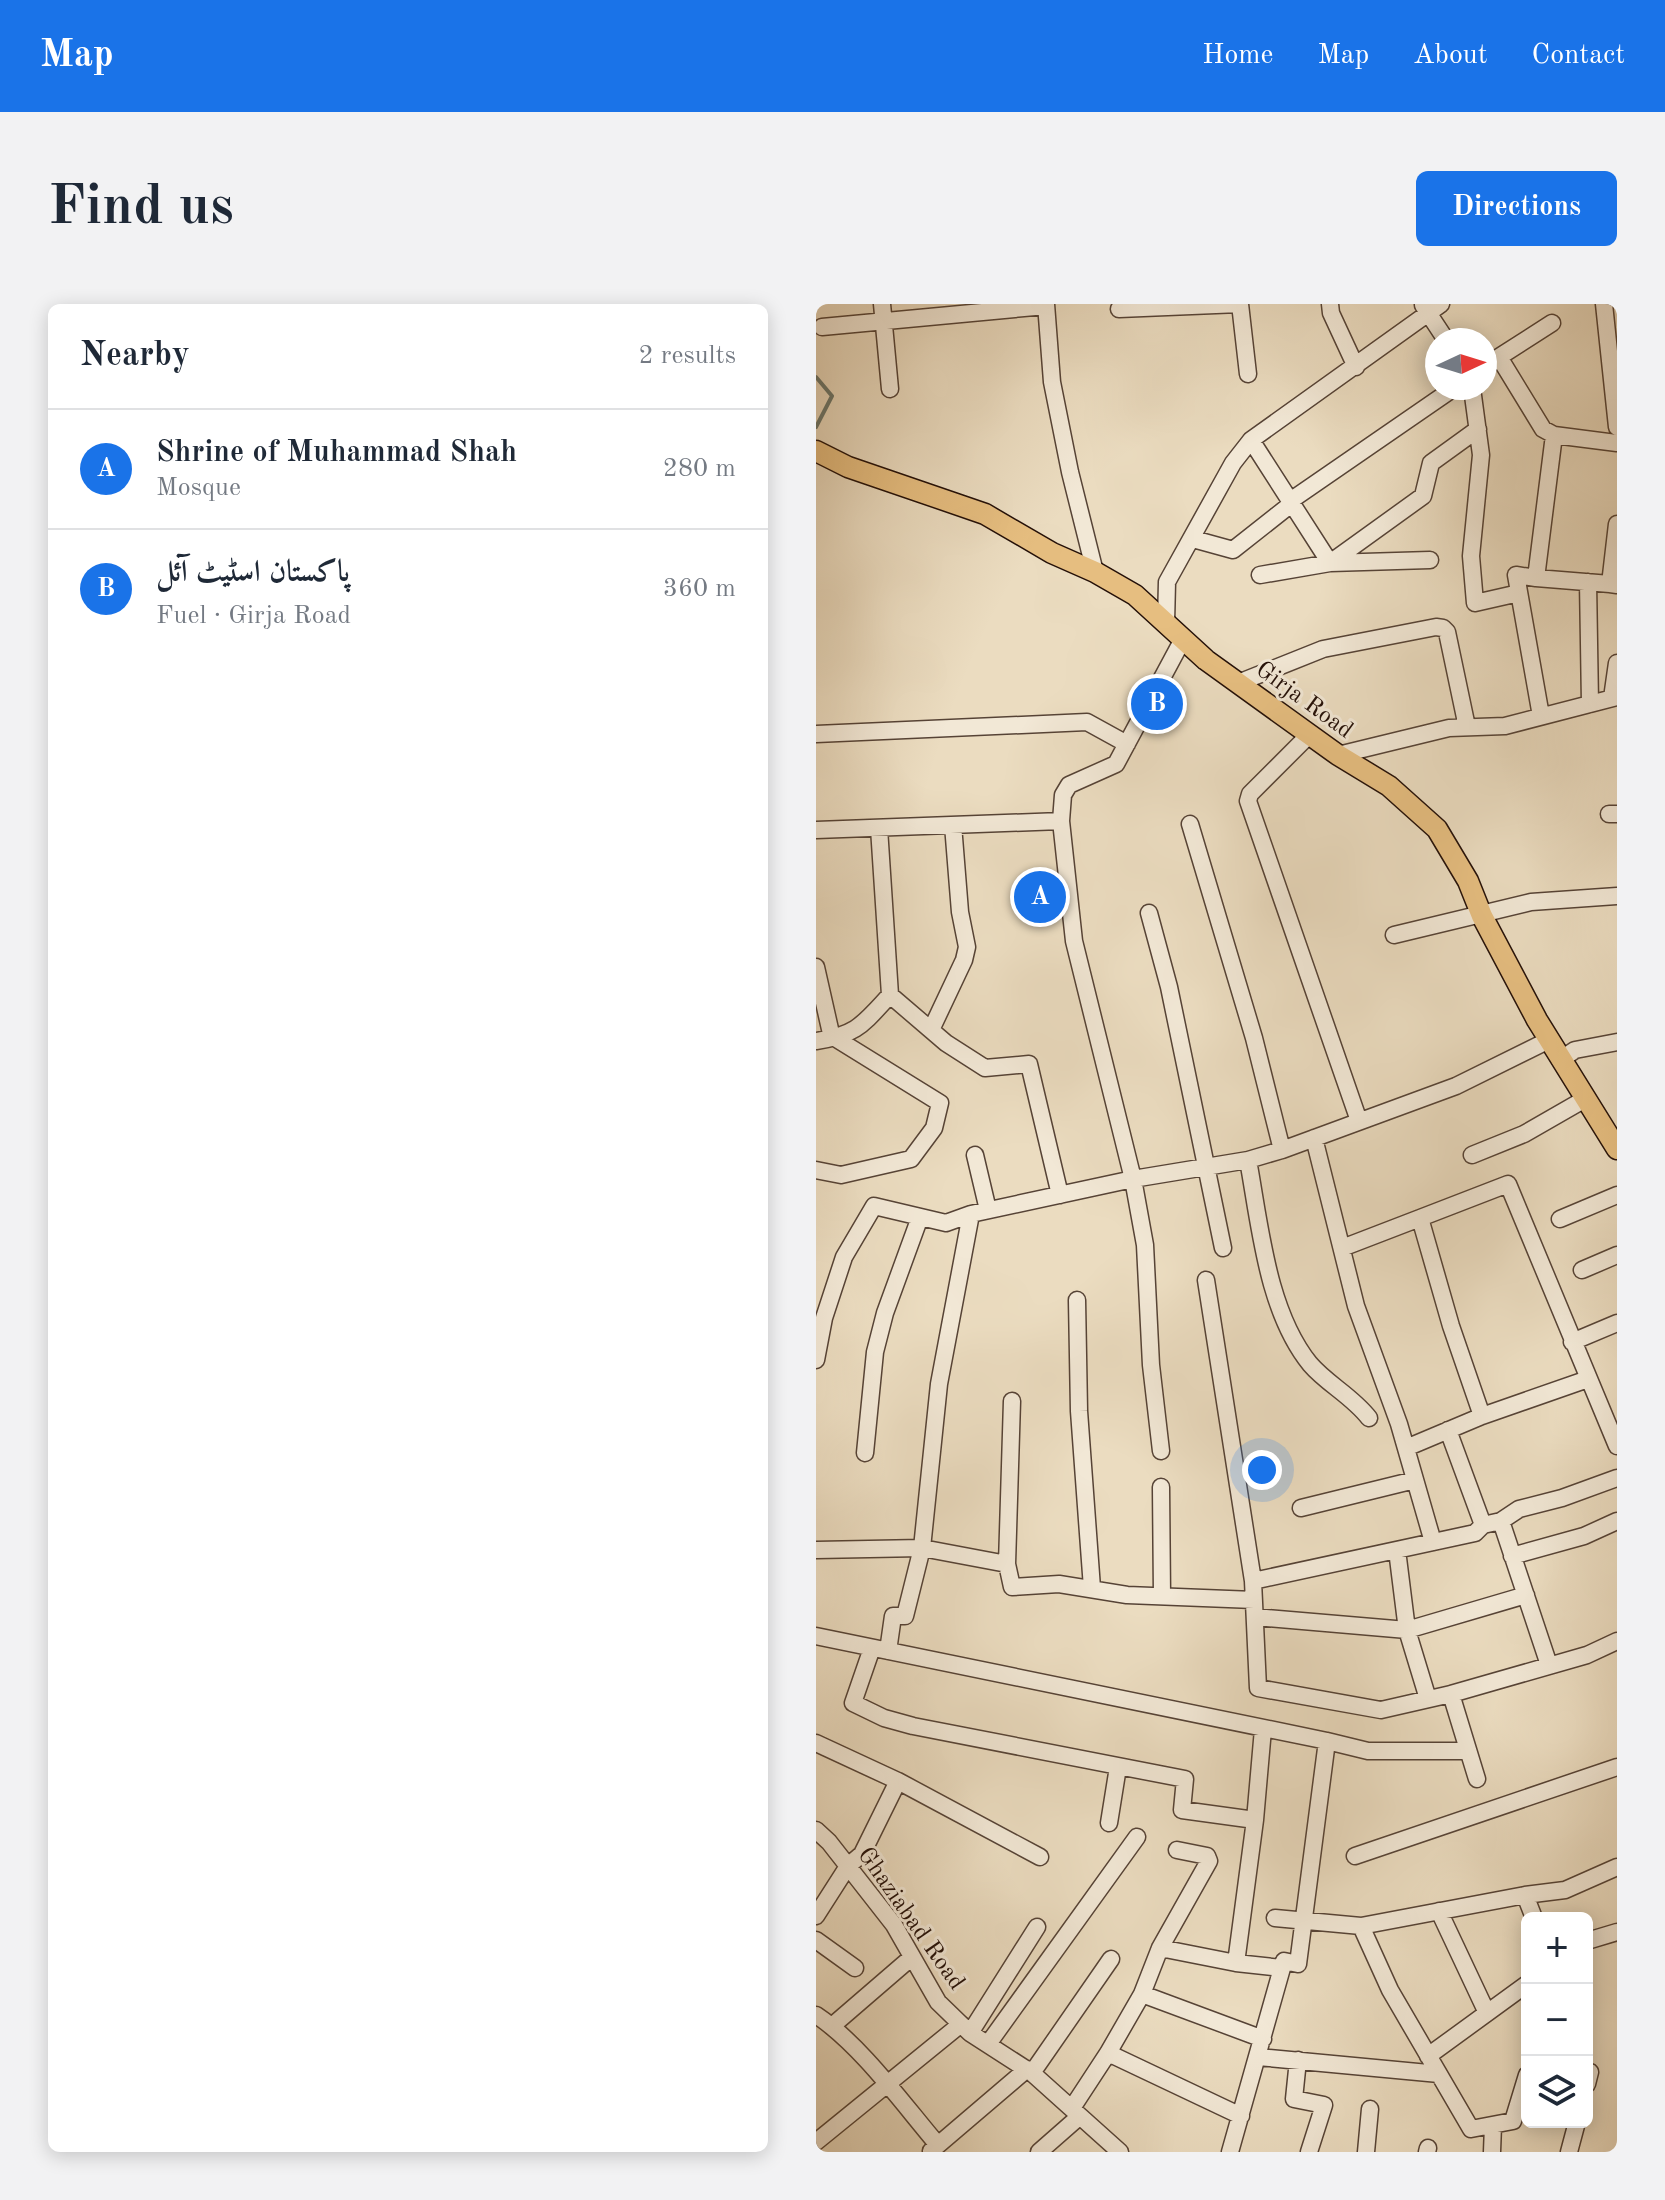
<!DOCTYPE html>
<html lang="en">
<head>
<meta charset="utf-8">
<style>
  body { margin:0; font-family:"Old Standard TT",Amiri,serif; background:#f2f2f3; color:#1f2937 }
  .controls { position:absolute; right:24px; bottom:24px; display:grid; overflow:hidden; border-radius:12px; box-shadow:0 4px 20px #0003 }
  .controls button { width:72px; height:72px; display:grid; place-items:center; padding:0; border:0; border-bottom:2px solid #e0e1e3; background:#fff; color:#1f2937; font:40px sans-serif }
  .compass { position:absolute; left:609px; top:24px; width:72px; height:72px; border-radius:50%; background:#fff; box-shadow:0 4px 20px #0003; rotate:86deg }
  .you { position:absolute; left:446px; top:1166px; width:28px; height:28px; margin:-20px; border:6px solid #fff; border-radius:50%; background:#1a73e8; box-shadow:0 0 0 12px #1a73e833 }
  .badge { display:grid; place-items:center; width:52px; height:52px; border-radius:50%; background:#1a73e8; color:#fff; font-size:26px; font-weight:700 }
  .pin { position:absolute; translate:-50% -50%; border:4px solid #fff; box-shadow:0 2px 8px #0006 }
  .list { margin:0; padding:0; list-style:none }
  h2 { display:flex; justify-content:space-between; align-items:center; height:104px; margin:0; padding:0 32px; font-size:34px }
  h2 small { font-size:26px; font-weight:400; color:#747a83 }
  .list li { display:grid; grid-template-columns:52px 1fr auto; gap:24px; align-items:center; box-sizing:border-box; height:120px; padding:0 32px; border-top:2px solid #e0e1e3 }
  .list b { display:block; font-size:30px; white-space:nowrap }
  .list p { margin:0; font-size:26px; white-space:nowrap; color:#747a83 }
  .list em { font-size:26px; font-style:normal; color:#747a83 }
  .icon { flex:none; width:44px; height:44px; fill:none; stroke:currentColor; stroke-width:2; stroke-linecap:round; stroke-linejoin:round }
  .map { position:relative; flex:none; width:801px; height:1848px; overflow:hidden; border-radius:12px }
  header { display:flex; align-items:center; gap:48px; box-sizing:border-box; height:112px; padding:0 40px; background:#1a73e8; color:#fff }
  header strong { font-size:38px }
  nav { display:flex; gap:44px; margin-inline-start:auto; font-size:28px }
  .intro { display:flex; align-items:center; justify-content:space-between; box-sizing:border-box; height:192px; padding:0 48px }
  h1 { margin:0; font-size:56px }
  .button { padding:20px 36px; border-radius:12px; background:#1a73e8; color:#fff; font-size:28px; font-weight:700 }
  main { display:flex; gap:48px; padding:0 48px }
  aside { flex:1; background:#fff; border-radius:12px; box-shadow:0 4px 20px #0003 }
  .map>svg:first-child { display:block }
  .lines { fill:none; stroke-linecap:round; stroke-linejoin:round }
  .stream { stroke:#6a776d; stroke-width:4 }
  .minor-casing { stroke:#564336; stroke-width:19 }
  .major-casing { stroke:#241008; stroke-width:23 }
  .minor { stroke:#f2e8d6; stroke-width:16 }
  .major { stroke:#e6be80; stroke-width:20 }
  .labels { text-anchor:middle; stroke-width:6; stroke-linejoin:round; paint-order:stroke }
  .street-label { font-size:24px; fill:#241008; stroke:#f2e8d6 }
</style>
</head>
<body>
<header>
<strong>Map</strong>
<nav><a>Home</a><a>Map</a><a>About</a><a>Contact</a></nav>
</header>
<div class="intro"><h1>Find us</h1><a class="button">Directions</a></div>
<main>
<aside>
<h2>Nearby<small>2 results</small></h2>
<ul class="list">
<li><span class="badge">A</span><div><b>Shrine of Muhammad Shah</b><p>Mosque</p></div><em>280 m</em></li>
<li><span class="badge">B</span><div><b>پاکستان اسٹیٹ آئل</b><p>Fuel · Girja Road</p></div><em>360 m</em></li>
</ul>
</aside>
<div class="map">
<svg width="801" height="1848" viewBox="0 0 801 1848">
  <rect width="100%" height="100%" fill="#ebdcc0"/>
  <filter id="stains"><feTurbulence type="fractalNoise" baseFrequency=".0025" numOctaves="4"/><feColorMatrix values="0 0 0 0 .2 0 0 0 0 .09 0 0 0 0 .02 0 0 0 .5 -.17"/></filter>
  <radialGradient id="worn" r=".72"><stop offset=".6" stop-color="#630" stop-opacity="0"/><stop offset="1" stop-color="#630" stop-opacity=".3"/></radialGradient>
  <g class="lines">
    <path class="stream" d="M0,73L16,92L0,123"/>
    <g class="minor-casing">
      <path id="minor" d="M66,0L74,85
        M230,0L236,78L254,168L279,268
        M424,0L432,70
        M514,0L515,9L540,63
        M788,0L801,123
        M607,1L630,36
        M303,5L424,0
        M736,19L683,53L727,125L738,131
        M6,23L230,2
        M669,63L683,53
        M656,84L665,151L655,252L659,299L703,289
        M435,136L514,259L607,192L615,159L662,125
        M801,220L794,280L801,281
        M377,235L417,246L474,201V197L638,84
        M444,271L514,259L614,256
        M720,274L700,271L725,412
        M772,278L774,400
        M794,280L720,274L738,131L801,139
        M350,319L351,278L417,159L435,136L625,0
        M422,379L507,345L620,323L627,324L631,328L651,423
        M796,394L801,359
        M0,430L271,418L311,440
        M493,431L434,490L432,497L543,817
        M522,451L633,424L689,422L801,393
        M793,510H801
        M374,520L438,734L466,846
        M63,524L74,691L130,739L169,764L213,760L244,891
        M0,526L245,517
        M333,609L353,683L407,944
        M578,631L715,598L801,592
        M0,663L16,734
        M115,726L148,656L151,643L144,608L137,521
        M0,737C41,731 47,720 74,691
        M744,756L759,746L801,738
        M498,834L540,1002L583,1120L617,1238
        M159,851L172,906
        M656,851L708,830L769,795
        M432,856C444,921 451,1007 494,1060C511,1080 536,1092 553,1114
        M0,866L25,871L95,855L118,824L124,799L19,734
        M744,915L801,891
        M526,944L604,914
        M766,966L801,951
        M390,976L437,1277
        M261,996L263,1107L276,1284
        M756,1038L801,1019
        M0,1056L8,1014L28,953L58,902L130,919L155,910
        M666,1112L635,1022L604,914L692,880L801,1142
        M632,1126L667,1221
        M590,1144L666,1112L772,1075
        M345,1147L335,1061L329,941L317,875L258,637L245,517L247,491L253,481L300,460L367,335
        M49,1149L59,1048L69,1009L104,913
        M345,1183L346,1292
        M485,1204L599,1176
        M685,1217L703,1205L746,1194L801,1174
        M0,1246L106,1244L191,1260L196,1283L243,1280L311,1291L438,1296
        M581,1246L591,1326L612,1395
        M696,1252L768,1232L801,1217
        M191,1260L196,1097
        M439,1313L591,1326L710,1291
        M0,1332L511,1437
        M56,1344L37,1399L68,1414L97,1422L369,1475L366,1506L439,1516
        M72,1347L77,1312H89L106,1244L123,1080L155,910L317,875L432,856L466,846L640,782L733,736
        M733,1361L685,1217L667,1221L659,1229L437,1277L442,1384L565,1406L635,1390L771,1351L801,1337
        M635,1390L661,1475
        M0,1439L82,1477L46,1550L32,1562L0,1612
        M82,1477L224,1553
        M293,1519L302,1463
        M0,1526L13,1538L78,1621L122,1698L154,1729L216,1769L304,1848
        M539,1552L801,1463
        M709,1591L718,1614
        M623,1607L671,1709
        M459,1614L545,1622L574,1686L655,1825L697,1817L711,1771
        M545,1622L709,1591L749,1586L801,1563
        M0,1636L39,1664
        M771,1637L801,1628
        M344,1644L420,1659L466,1664
        M420,1659L439,1516L447,1425
        M326,1690L447,1735
        M0,1711C45,1741 87,1800 122,1841
        M16,1722L96,1653
        M154,1729L221,1623
        M172,1740L321,1533
        M292,1749L425,1812
        M612,1752L711,1680
        M442,1753L623,1770
        M482,1756L478,1795L508,1801L493,1848
        M216,1769L295,1655
        M771,1780L774,1768
        M256,1804L292,1749L326,1690L344,1644L393,1557L391,1552L361,1546
        M0,1838L145,1720
        M115,1847L211,1765
        M223,1848L264,1812
        M414,1848L468,1657L482,1660L511,1437L552,1447H652
        M550,1848L554,1805
        M611,1848L612,1844
        M676,1848L677,1821
        M753,1848L761,1818"/>
    </g>
    <g class="major-casing">
      <path id="major" d="M0,147L32,163L169,210L236,249L279,268L319,291L390,356L522,451L573,482L621,525L652,577L666,612L721,716L801,845"/>
    </g>
    <use href="#minor" class="minor"/>
    <use href="#major" class="major"/>
  </g>
  <g class="labels">
    <g class="street-label">
      <text transform="translate(489 395) rotate(36)" y="8">Girja Road</text>
      <text transform="translate(96 1614) rotate(55)" y="8">Ghaziabad Road</text>
    </g>
  </g>
  <rect width="100%" height="100%" filter="url(#stains)"/>
  <rect width="100%" height="100%" fill="url(#worn)"/>
</svg>
<div class="controls">
<button>+</button>
<button>−</button>
<button><svg class="icon" aria-label="layers" viewBox="0 0 24 24"><path d="M12 4l9 5-9 5-9-5zM3 14l9 5 9-5"/></svg></button>
</div>
<svg class="compass" viewBox="-18 -18 36 36"><path d="M0-13l5 13h-10z" fill="#e53935"/><path d="M0 13l5-13h-10z" fill="#747a83"/></svg>
<div class="you"></div>
<div class="pin badge" style="left:224px;top:593px">A</div>
<div class="pin badge" style="left:341px;top:400px">B</div>
</div>
</main>
</body>
</html>
